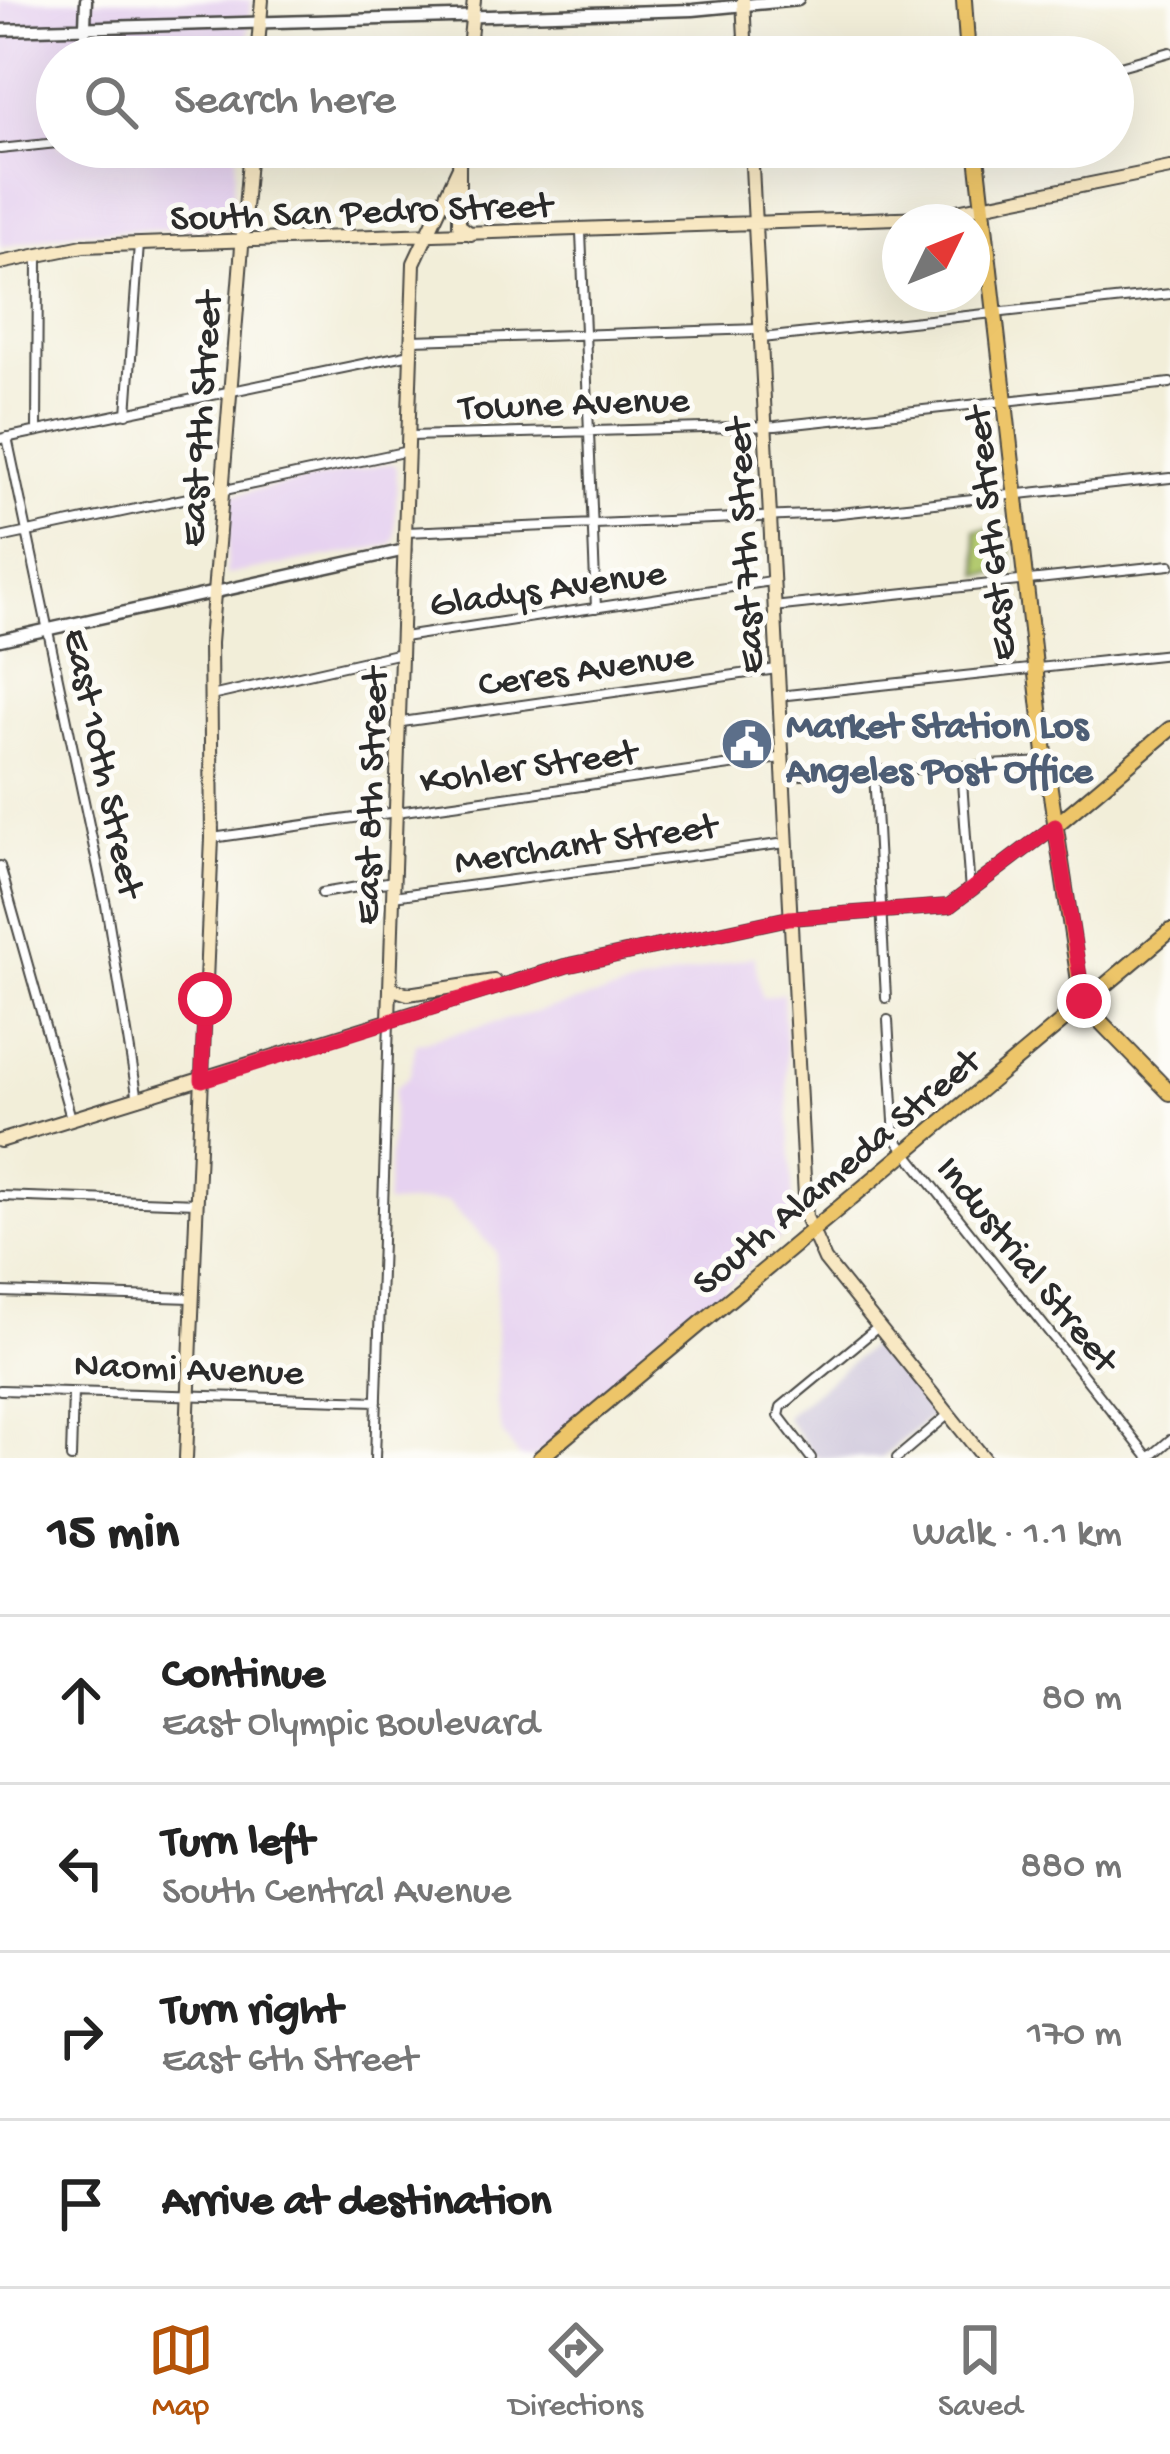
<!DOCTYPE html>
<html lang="en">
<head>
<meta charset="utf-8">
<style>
  body { margin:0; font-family:"Gochi Hand",sans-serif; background:#f6f6f6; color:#222 }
  .compass { position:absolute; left:882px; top:204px; width:108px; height:108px; border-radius:50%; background:#fff; box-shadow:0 12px 48px #0002; rotate:47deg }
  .stop { position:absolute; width:36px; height:36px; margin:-27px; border:9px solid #e11d48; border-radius:50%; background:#fff }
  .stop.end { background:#e11d48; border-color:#fff; box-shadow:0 3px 12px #0008 }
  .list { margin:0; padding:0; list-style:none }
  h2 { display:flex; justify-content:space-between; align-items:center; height:156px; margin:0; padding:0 48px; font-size:51px }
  h2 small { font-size:39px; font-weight:400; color:#767676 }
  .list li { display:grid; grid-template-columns:78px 1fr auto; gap:36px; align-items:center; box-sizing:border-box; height:168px; padding:0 48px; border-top:3px solid #e0e0e0 }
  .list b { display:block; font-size:45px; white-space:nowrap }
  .list p { margin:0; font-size:39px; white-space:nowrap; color:#767676 }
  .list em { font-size:39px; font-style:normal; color:#767676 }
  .icon { flex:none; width:66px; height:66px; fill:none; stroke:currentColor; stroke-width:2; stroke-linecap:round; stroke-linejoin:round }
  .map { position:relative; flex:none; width:1170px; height:1458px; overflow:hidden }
  .search { position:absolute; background:#fff; box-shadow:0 12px 48px #0002; left:36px; right:36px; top:36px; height:132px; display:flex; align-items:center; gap:30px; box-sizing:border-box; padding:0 42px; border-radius:66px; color:#767676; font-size:45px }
  .sheet { height:828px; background:#fff }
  nav { display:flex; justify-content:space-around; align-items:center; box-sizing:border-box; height:168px; border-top:3px solid #e0e0e0; background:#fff; font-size:33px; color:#767676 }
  nav a { display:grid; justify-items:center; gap:6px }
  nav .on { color:#b45309 }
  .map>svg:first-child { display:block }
  .built { fill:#e6d2f0 }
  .industrial { fill:#c8bfd8 }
  .green { fill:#b3ca6f; stroke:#6f7a4d; stroke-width:3 }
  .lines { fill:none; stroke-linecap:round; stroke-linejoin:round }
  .minor-casing { stroke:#494845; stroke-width:12 }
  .tertiary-casing { stroke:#494845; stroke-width:15 }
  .secondary-casing { stroke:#494845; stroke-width:16 }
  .primary-casing { stroke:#494845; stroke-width:18 }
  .minor { stroke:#fff; stroke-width:8 }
  .tertiary { stroke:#fff; stroke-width:10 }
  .secondary { stroke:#f8e8c3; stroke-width:12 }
  .primary { stroke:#edc569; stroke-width:14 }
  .route { stroke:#e11d48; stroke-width:15 }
  .labels { text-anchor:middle; stroke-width:10; stroke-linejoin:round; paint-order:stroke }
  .street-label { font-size:39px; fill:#2b2b2b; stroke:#fdfcf7 }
  .service-label { font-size:39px; font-weight:bold; fill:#4e5e75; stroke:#fdfcf7; text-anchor:start }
</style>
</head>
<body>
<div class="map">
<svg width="1170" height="1458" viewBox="0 0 1170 1458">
  <rect width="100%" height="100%" fill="#fdfcf7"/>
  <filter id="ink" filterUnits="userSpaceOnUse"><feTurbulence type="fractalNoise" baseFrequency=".00833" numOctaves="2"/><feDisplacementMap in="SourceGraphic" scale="24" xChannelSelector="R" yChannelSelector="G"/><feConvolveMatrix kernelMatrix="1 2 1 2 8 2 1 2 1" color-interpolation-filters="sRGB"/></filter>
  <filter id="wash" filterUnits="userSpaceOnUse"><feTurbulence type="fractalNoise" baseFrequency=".004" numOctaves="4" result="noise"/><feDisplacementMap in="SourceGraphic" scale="48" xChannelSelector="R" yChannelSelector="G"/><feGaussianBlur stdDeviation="2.7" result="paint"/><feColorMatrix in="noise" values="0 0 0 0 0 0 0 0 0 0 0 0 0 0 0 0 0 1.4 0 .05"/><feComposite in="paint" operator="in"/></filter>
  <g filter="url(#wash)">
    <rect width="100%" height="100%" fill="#f2eed9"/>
    <path class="built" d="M0,0H251L246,57H57V147H237L230,227L76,232L0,248Z
      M393,463L397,468L395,539L390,545L226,575L232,495Z
      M754,956L762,998L783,993L794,1225L572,1429L534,1458H520L502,1433L498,1405L496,1251L447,1201L386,1204L395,1089L410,1075L416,1043Z"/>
    <path class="industrial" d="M879,1339L936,1412L882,1458H817L785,1417Z"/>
    <path class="green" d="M1007,527L1012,571L980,575L975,530Z"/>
  </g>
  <g filter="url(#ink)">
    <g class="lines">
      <g class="minor-casing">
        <path id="minor" d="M85,26V57
          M1113,68L1170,52
          M0,149L57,143
          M581,232L596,608
          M762,338L1170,294
          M413,340L760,329
          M127,414L139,244
          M37,431L38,256
          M410,436L776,426L1170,383
          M7,437L106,905L138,1100
          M0,439L411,354
          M406,532L831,514L1170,478
          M0,538L408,451
          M773,607L1170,565
          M403,637L771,581
          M211,696L401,653
          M778,696L1170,654
          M402,722L777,669
          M961,768L970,892
          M874,772L886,998
          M784,776L1045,762
          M212,838L781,758
          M0,866L71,1118
          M322,893L393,881
          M393,896L786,843
          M888,1020L895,1138L1149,1458
          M0,1196L197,1203
          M0,1292L192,1298
          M0,1390L377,1401
          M71,1458L73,1392
          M375,1458L389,1021
          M811,1458L779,1416L781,1407L878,1327
          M897,1458L949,1414
          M1149,1458L1170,1440"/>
      </g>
      <g class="tertiary-casing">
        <path id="tertiary" d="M85,26L86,0
          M0,30L693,10L798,0
          M0,640L405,550"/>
      </g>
      <g class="secondary-casing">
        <path id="secondary" d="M743,0L746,57
          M257,57L262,0
          M468,57L474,0
          M751,147L806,1217L825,1260L984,1458
          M459,167V225L471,234
          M0,263L83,246L927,217L1170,168
          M390,988L408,994L494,981
          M389,1020L414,263L459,167L460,147
          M0,1141L565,966L789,918L949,906L1055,826
          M186,1458L212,838L210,643L250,147"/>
      </g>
      <g class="primary-casing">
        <path id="primary" d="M964,0L968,57
          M976,147L1046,762L1080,988L1094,1015L1170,1093
          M1055,826L1170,729
          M540,1458L1170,931"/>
      </g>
      <use href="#minor" class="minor"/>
      <use href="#tertiary" class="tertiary"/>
      <use href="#secondary" class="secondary"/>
      <use href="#primary" class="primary"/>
    </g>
  </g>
  <g class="lines" filter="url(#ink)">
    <path class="route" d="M205,999L202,1080L566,966L789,918L949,906L1055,826L1084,1001"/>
  </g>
  <defs>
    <g id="civic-disc" transform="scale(2.7)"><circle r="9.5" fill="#5c6f8a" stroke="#fdfcf7"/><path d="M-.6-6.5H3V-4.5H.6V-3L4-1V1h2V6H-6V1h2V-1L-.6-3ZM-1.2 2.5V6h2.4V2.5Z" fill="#fff"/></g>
  </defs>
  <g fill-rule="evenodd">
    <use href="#civic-disc" x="747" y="744"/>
  </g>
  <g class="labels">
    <g class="street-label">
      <text transform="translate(361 208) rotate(-2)" y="14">South San Pedro Street</text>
      <text transform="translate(574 400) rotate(-2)" y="14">Towne Avenue</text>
      <text transform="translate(197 419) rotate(-86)" y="14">East 9th Street</text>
      <text transform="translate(987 534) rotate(-96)" y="14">East 6th Street</text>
      <text transform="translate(741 546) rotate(-93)" y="14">East 7th Street</text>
      <text transform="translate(547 585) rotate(-8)" y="14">Gladys Avenue</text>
      <text transform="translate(585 666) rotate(-8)" y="14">Ceres Avenue</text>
      <text transform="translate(107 762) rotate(78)" y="14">East 10th Street</text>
      <text transform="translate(528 763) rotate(-8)" y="14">Kohler Street</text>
      <text transform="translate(367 796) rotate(-88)" y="14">East 8th Street</text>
      <text transform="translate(585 840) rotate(-8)" y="14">Merchant Street</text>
      <text transform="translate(834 1169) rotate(-40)" y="14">South Alameda Street</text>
      <text transform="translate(1030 1262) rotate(51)" y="14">Industrial Street</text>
      <text transform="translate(189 1365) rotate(2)" y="14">Naomi Avenue</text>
    </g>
    <g class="service-label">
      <text x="786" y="736">Market Station Los<tspan x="786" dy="45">Angeles Post Office</tspan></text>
    </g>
  </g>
</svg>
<svg class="compass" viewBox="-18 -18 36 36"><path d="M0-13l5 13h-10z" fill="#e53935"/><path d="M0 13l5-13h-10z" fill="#767676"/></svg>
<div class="stop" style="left:205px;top:999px"></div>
<div class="stop end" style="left:1084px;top:1001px"></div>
<div class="search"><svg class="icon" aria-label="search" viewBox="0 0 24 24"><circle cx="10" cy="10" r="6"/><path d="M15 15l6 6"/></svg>Search here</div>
</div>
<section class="sheet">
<h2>15 min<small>Walk · 1.1 km</small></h2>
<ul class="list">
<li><svg class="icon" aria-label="ahead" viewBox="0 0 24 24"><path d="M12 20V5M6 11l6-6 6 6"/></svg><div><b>Continue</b><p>East Olympic Boulevard</p></div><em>80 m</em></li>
<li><svg class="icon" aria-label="left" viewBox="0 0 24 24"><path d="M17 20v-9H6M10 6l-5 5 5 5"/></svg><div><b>Turn left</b><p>South Central Avenue</p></div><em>880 m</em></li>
<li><svg class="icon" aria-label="right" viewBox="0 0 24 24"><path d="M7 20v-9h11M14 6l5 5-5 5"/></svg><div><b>Turn right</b><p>East 6th Street</p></div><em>170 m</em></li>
<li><svg class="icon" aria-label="arrive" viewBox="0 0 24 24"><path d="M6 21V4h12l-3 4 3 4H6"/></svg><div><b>Arrive at destination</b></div></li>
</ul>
</section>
<nav>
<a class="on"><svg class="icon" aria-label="map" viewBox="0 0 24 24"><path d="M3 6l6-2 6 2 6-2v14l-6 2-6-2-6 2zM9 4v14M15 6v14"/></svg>Map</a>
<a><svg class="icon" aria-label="directions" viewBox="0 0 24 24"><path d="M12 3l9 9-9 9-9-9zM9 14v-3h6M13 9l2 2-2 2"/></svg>Directions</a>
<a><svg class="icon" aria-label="saved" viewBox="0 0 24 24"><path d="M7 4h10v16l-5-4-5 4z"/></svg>Saved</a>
</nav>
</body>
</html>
